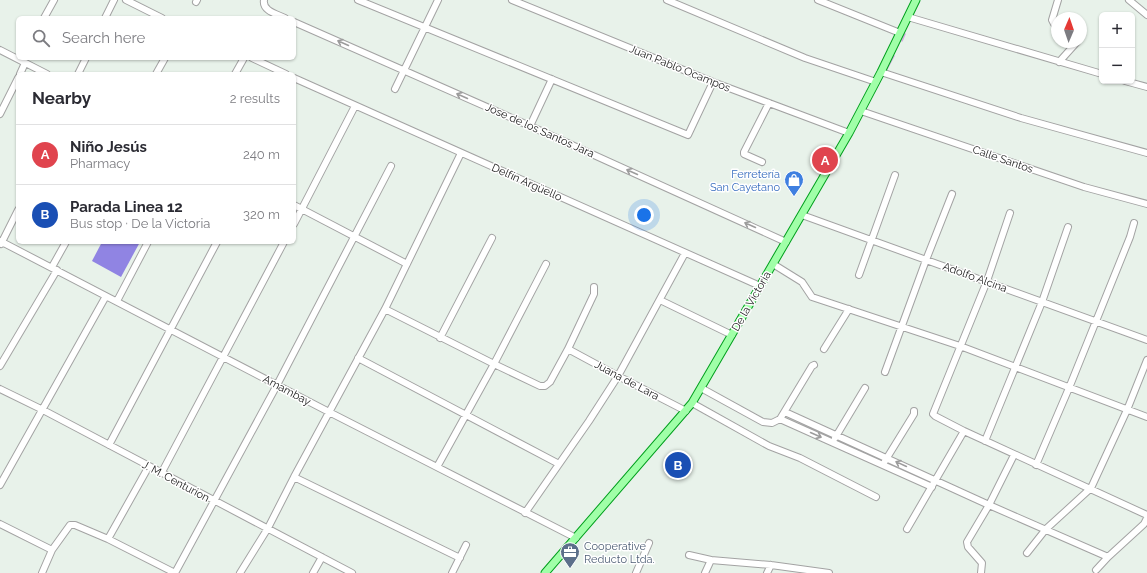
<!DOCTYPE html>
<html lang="en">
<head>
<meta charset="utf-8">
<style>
  body { margin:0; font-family:Raleway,sans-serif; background:#f7f7f7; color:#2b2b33 }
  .controls { position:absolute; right:12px; top:12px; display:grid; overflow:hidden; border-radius:6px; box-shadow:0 1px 3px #0004 }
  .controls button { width:36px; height:36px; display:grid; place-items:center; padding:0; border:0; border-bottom:1px solid #e1e1e2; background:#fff; color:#2b2b33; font:20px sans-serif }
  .compass { position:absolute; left:1051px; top:12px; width:36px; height:36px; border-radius:50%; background:#fff; box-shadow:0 1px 3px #0004; rotate:2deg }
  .you { position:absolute; left:644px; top:215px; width:14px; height:14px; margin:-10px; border:3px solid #fff; border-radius:50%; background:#1a73e8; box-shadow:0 0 0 6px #1a73e833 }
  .badge { display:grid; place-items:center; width:26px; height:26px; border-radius:50%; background:#46771c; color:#fff; font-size:13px; font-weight:700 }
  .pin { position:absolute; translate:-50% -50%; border:2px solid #fff; box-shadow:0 1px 4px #0006 }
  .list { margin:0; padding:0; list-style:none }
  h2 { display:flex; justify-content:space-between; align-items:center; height:52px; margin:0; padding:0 16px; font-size:17px }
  h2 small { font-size:13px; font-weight:400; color:#7c7c81 }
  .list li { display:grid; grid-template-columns:26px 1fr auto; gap:12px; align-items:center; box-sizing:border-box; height:60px; padding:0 16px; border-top:1px solid #e1e1e2 }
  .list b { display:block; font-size:15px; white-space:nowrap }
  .list p { margin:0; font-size:13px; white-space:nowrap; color:#7c7c81 }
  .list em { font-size:13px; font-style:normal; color:#7c7c81 }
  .icon { flex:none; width:22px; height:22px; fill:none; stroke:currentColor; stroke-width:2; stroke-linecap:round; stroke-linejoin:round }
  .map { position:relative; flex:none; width:1147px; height:573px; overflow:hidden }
  .search { position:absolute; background:#fff; box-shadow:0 1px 3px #0004; left:16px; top:16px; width:280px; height:44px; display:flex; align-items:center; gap:10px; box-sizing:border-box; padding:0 14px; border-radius:6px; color:#7c7c81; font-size:15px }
  .panel { position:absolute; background:#fff; box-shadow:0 1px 3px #0004; left:16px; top:72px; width:280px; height:172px; border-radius:6px }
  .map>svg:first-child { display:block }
  .pitch { fill:#9084e3 }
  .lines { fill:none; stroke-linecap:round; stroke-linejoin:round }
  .stream { stroke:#d2a7e1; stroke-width:1.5 }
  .minor-casing { stroke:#a3a3a3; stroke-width:8 }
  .major-casing { stroke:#009f1d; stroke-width:9 }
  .minor { stroke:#fff; stroke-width:6 }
  .major { stroke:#a0ffa8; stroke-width:7 }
  .oneway { stroke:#9c9c9c }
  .labels { text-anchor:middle; stroke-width:3; stroke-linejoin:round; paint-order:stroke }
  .street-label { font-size:11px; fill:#222; stroke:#fff }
  .shop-label { font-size:11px; fill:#366cbe; stroke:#fff; text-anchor:end }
  .service-label { font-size:11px; fill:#4e5e75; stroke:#fff; text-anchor:start }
</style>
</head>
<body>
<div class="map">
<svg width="1147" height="573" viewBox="0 0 1147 573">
  <rect width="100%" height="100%" fill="#e8f2ea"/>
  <path class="pitch" d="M102,242H140L121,277L92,261Z"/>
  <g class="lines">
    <path class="stream" d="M902,41L905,34
      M887,69L894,56"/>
    <g class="minor-casing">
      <path id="minor" d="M126,0L162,18
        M264,0C262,11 277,14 285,18
        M358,0L688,135L713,82
        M512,0L713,82L849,133
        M667,0L805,58L876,82
        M818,0L900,33
        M1129,0L1147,15
        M196,2L197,0
        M908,17L1102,74
        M44,18L54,0
        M105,18L114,0
        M294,22L530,126L786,242
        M1057,25L1054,24L1052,20L1058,0
        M0,50L47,74
        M252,58L286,74
        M1059,62L1077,42
        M881,72L1021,118L1147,153
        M20,74L25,63
        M78,74L86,58
        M156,74L165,58
        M235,74L244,58
        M294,78L760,286
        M1125,81L1147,87
        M395,89L438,0
        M861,111L1084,187L1147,204
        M0,114L18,78
        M530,126L552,79
        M762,162L744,154V152L769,103
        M294,205L407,264
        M1010,213L987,281L933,414L935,416L964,431L1147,515
        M802,215L1147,340
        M294,224L355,106
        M0,241L329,412L576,538
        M1,244L18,210
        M773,264L802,282L812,297L960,346L1147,417
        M52,267L66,242
        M859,275L895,175
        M660,300L732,335
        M117,301L148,242
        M385,309L494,364L540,386H545L550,382L568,349L594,294V287
        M440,338L492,238
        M568,349L618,376L686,411
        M824,349L849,309
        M358,358L559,464
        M0,366L57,270
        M885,372L926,260L952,194
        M701,388L763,422L772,423L780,419L812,366L814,365
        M0,389L43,410L352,573
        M692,403L769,446L800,458L876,497
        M785,412L989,505L1108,557
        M780,419L932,487
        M835,438L865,388
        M985,441L1042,302L1068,227
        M109,445L217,242
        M885,461L914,414V411
        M1036,465L1069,388L1130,237L1134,223
        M437,467L494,364L546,264
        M162,472L284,242
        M294,477L460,558
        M0,485L106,296
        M525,513L589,421L618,376L685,253
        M0,524L52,550
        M907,529L964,431
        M108,539L149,466
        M1027,553L1046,529L1091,488L1127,410L1147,360
        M689,555L711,560L705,573
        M711,560L771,565L829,573
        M1096,570L1108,557L1144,524L1147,518
        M42,573L52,550L70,525H75L108,539L175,573
        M175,573L277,385L391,166
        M240,573L268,528L294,477L385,309L461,153
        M313,573L322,557
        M452,573L466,545
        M636,573L649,543
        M767,573L771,565
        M981,573L982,563L968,547L967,542L989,505L1014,455"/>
    </g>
    <g class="major-casing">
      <path id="major" d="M545,573L692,403L849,133L881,72L916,0"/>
    </g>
    <use href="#minor" class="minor"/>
    <use href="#major" class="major"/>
  </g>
  <defs><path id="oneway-shaft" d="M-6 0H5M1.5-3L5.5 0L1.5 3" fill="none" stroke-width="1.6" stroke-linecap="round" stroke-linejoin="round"/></defs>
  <g class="oneway">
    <use href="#oneway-shaft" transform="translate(343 43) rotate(-156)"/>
    <use href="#oneway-shaft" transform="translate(462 96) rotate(-156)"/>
    <use href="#oneway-shaft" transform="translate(632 172) rotate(-156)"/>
    <use href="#oneway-shaft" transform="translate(750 225) rotate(-156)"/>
    <use href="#oneway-shaft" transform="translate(816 435) rotate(24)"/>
    <use href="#oneway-shaft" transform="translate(901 464) rotate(-155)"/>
  </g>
  <defs>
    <g id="shop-pin" transform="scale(1)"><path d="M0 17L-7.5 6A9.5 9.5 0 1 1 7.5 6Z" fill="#3f7fe0" stroke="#fff"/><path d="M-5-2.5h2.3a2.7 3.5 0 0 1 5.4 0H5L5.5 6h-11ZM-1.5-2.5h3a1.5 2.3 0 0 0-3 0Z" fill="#fff"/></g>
    <g id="office-pin" transform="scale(1)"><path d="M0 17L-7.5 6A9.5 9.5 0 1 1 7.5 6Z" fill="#5c6f8a" stroke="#fff"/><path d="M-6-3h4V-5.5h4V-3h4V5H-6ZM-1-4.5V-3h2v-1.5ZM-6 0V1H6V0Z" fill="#fff"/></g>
  </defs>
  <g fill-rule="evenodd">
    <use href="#shop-pin" x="794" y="180"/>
    <use href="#office-pin" x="570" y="552"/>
  </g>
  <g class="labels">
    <g class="street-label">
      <text transform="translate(680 68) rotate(22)" y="4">Juan Pablo Ocampos</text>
      <text transform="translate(540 130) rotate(24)" y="4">Jose de los Santos Jara</text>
      <text transform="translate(1003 159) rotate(19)" y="4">Calle Santos</text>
      <text transform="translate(527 182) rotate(24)" y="4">Delfín Argüello</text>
      <text transform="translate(975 277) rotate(20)" y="4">Adolfo Alcina</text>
      <text transform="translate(751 301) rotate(-60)" y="4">De la Victoria</text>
      <text transform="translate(627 380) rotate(28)" y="4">Juana de Lara</text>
      <text transform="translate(287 390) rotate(28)" y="4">Amambay</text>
      <text transform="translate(176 481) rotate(28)" y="4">J. M. Centurion</text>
    </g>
    <g class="shop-label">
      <text x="780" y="178">Ferretería<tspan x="780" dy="13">San Cayetano</tspan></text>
    </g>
    <g class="service-label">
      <text x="584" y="550">Cooperative<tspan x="584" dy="13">Reducto Ltda.</tspan></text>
    </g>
  </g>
</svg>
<div class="controls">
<button>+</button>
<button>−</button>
</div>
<svg class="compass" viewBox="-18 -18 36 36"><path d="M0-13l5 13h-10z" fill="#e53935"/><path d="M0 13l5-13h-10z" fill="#7c7c81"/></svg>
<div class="you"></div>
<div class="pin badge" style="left:825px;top:160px;background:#e0444e">A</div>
<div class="pin badge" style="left:678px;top:465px;background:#1a4fb4">B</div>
<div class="search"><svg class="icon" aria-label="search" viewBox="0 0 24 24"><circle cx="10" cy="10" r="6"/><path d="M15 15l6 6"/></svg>Search here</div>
<section class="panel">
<h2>Nearby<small>2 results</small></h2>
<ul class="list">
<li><span class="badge" style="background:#e0444e">A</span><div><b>Niño Jesús</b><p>Pharmacy</p></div><em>240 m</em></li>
<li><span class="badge" style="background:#1a4fb4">B</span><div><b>Parada Linea 12</b><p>Bus stop · De la Victoria</p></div><em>320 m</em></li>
</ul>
</section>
</div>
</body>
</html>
